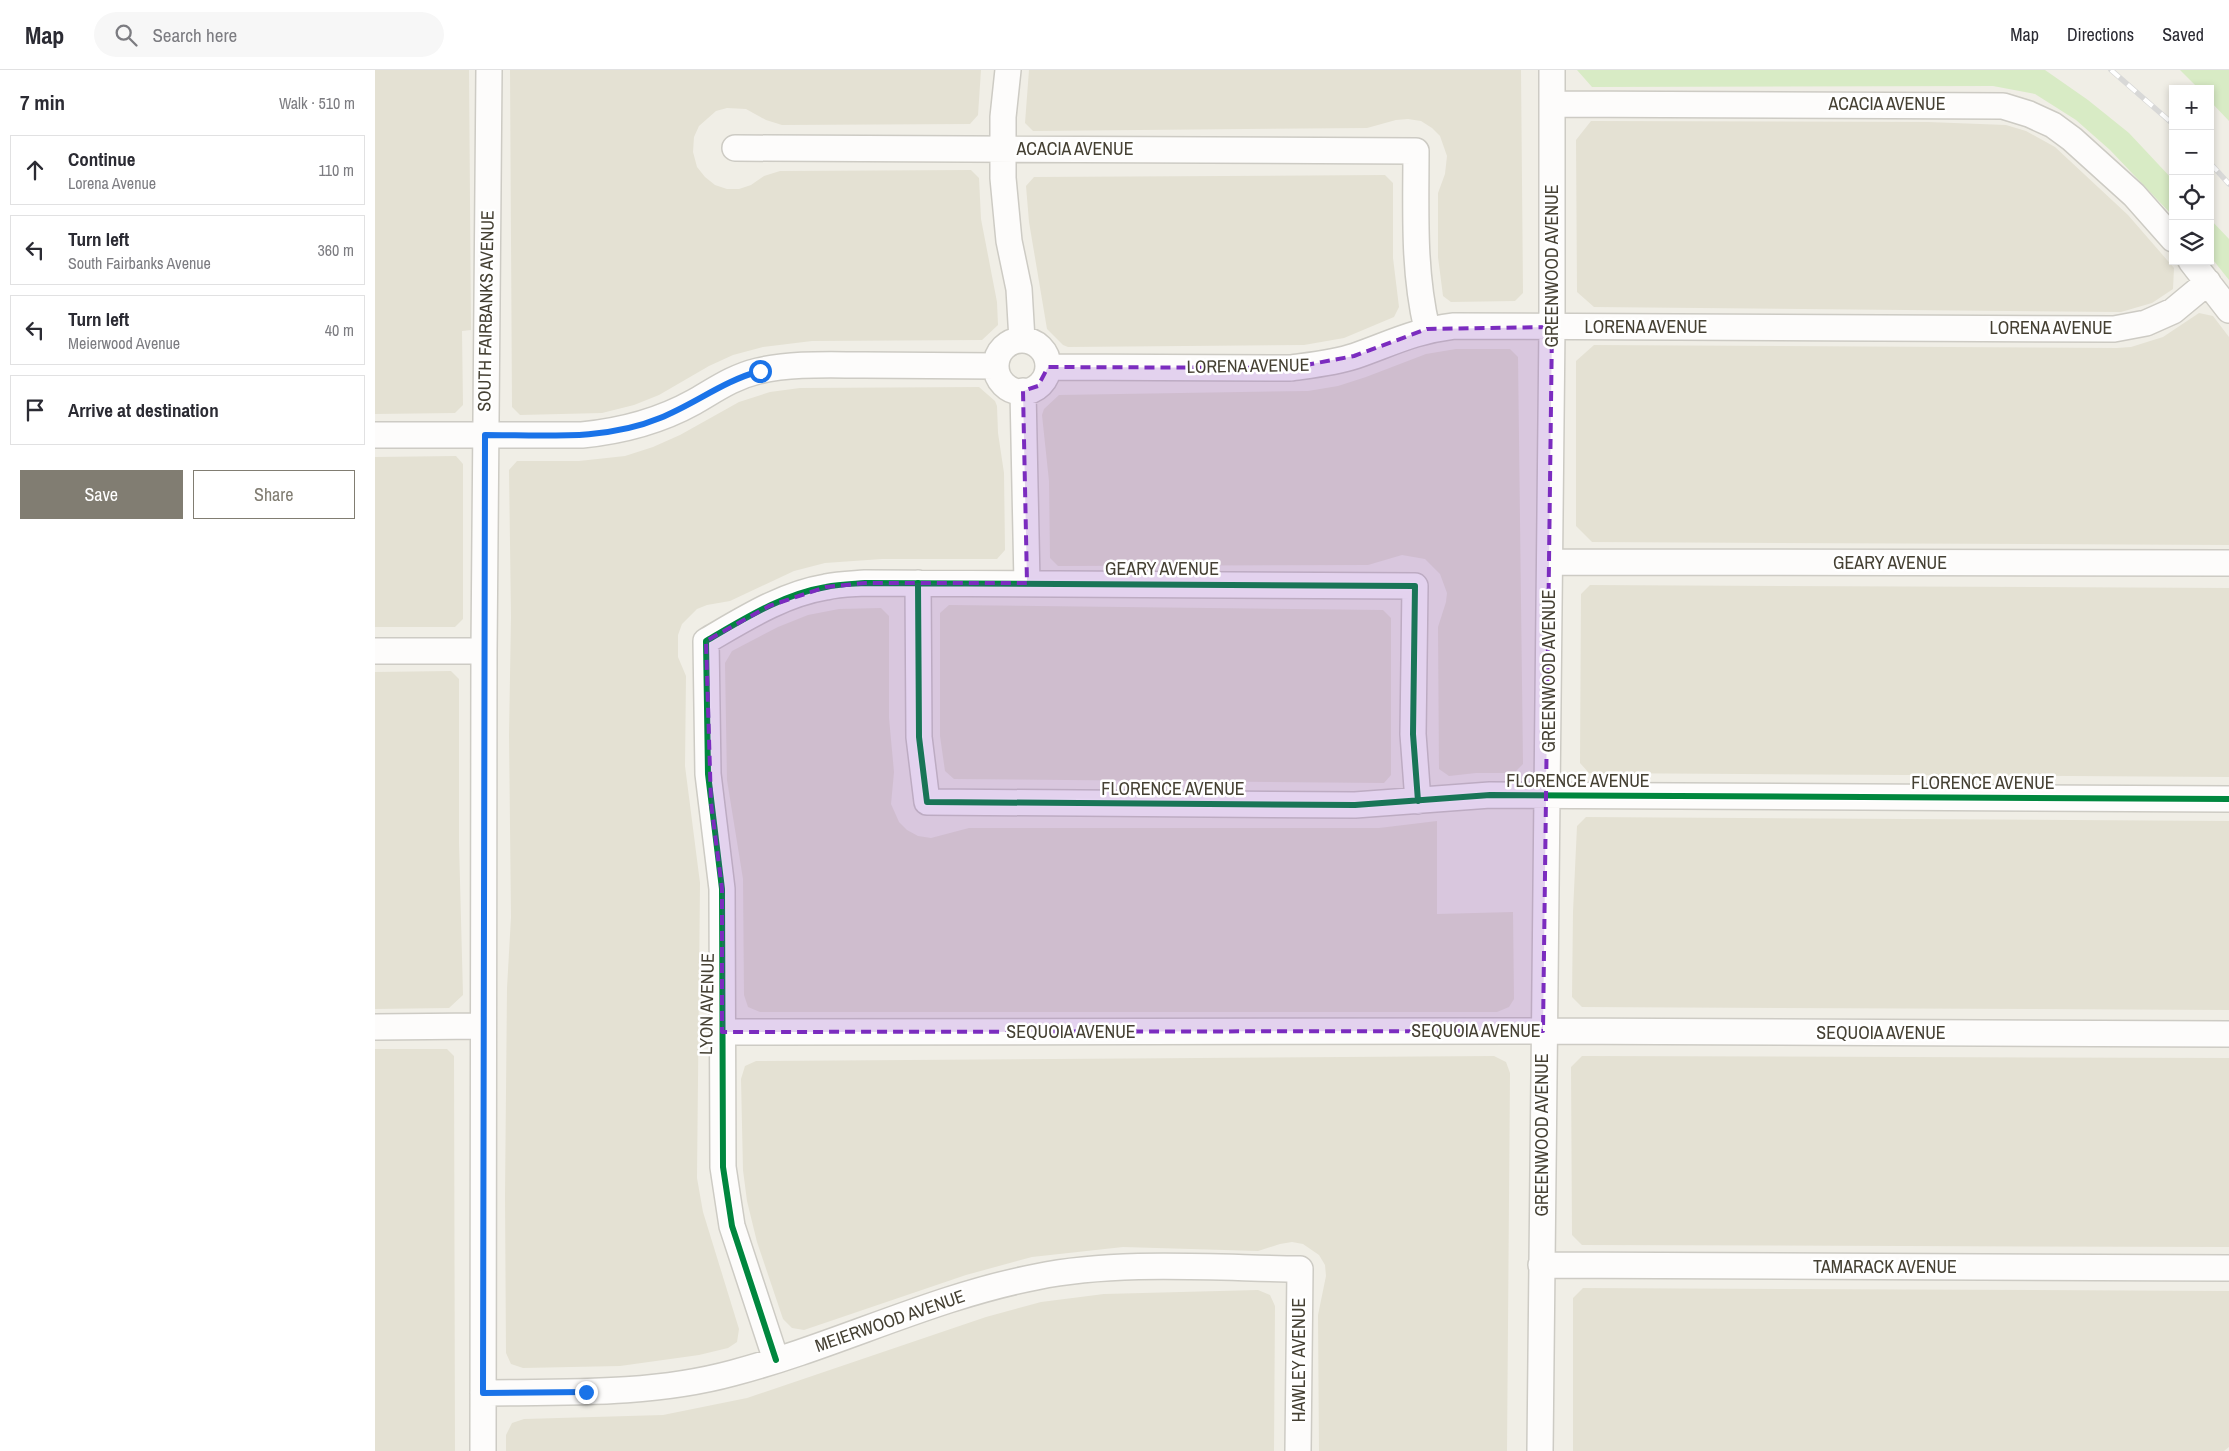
<!DOCTYPE html>
<html lang="en">
<head>
<meta charset="utf-8">
<style>
  body { margin:0; font-family:"Archivo Narrow",sans-serif; background:#f7f7f7; color:#2b2b33 }
  .controls { position:absolute; right:15px; top:15px; display:grid; overflow:hidden; border-radius:0px; box-shadow:0 2px 8px #0003 }
  .controls button { width:45px; height:45px; display:grid; place-items:center; padding:0; border:0; border-bottom:1px solid #e1e1e2; background:#fff; color:#2b2b33; font:25px sans-serif }
  .stop { position:absolute; width:15px; height:15px; margin:-11px; border:4px solid #1a73e8; border-radius:50%; background:#fff }
  .stop.end { background:#1a73e8; border-color:#fff; box-shadow:0 1px 5px #0008 }
  .list { margin:0; padding:0; list-style:none }
  h2 { display:flex; justify-content:space-between; align-items:center; height:65px; margin:0; padding:0 20px; font-size:21px }
  h2 small { font-size:16px; font-weight:400; color:#7c7c81 }
  .list li { display:grid; grid-template-columns:32px 1fr auto; gap:15px; align-items:center; box-sizing:border-box; height:70px; margin:0 10px 10px; padding:0 10px; border:1px solid #e1e1e2; border-radius:0px }
  .list b { display:block; font-size:19px; white-space:nowrap }
  .list p { margin:0; font-size:16px; white-space:nowrap; color:#7c7c81 }
  .list em { font-size:16px; font-style:normal; color:#7c7c81 }
  .actions { display:flex; gap:10px; padding:15px 20px }
  .actions a { flex:1; padding:11px 0; border:1px solid #817d72; border-radius:0px; text-align:center; font-size:18px; color:#817d72 }
  .actions .main { background:#817d72; color:#fff }
  .icon { flex:none; width:28px; height:28px; fill:none; stroke:currentColor; stroke-width:2; stroke-linecap:round; stroke-linejoin:round }
  .map { position:relative; flex:none; width:1854px; height:1381px; overflow:hidden }
  header { display:flex; align-items:center; gap:30px; box-sizing:border-box; height:70px; padding:0 25px; background:#fff; border-bottom:1px solid #e1e1e2 }
  header strong { font-size:24px }
  nav { display:flex; gap:28px; margin-inline-start:auto; font-size:18px }
  .search { width:350px; height:45px; background:#f7f7f7; display:flex; align-items:center; gap:12px; box-sizing:border-box; padding:0 18px; border-radius:28px; color:#7c7c81; font-size:19px }
  main { display:flex }
  aside { flex:1; background:#fff }
  .map>svg:first-child { display:block }
  .residential { fill:#e4e1d3 }
  .green { fill:#d8ebc5 }
  .lines { fill:none; stroke-linecap:round; stroke-linejoin:round }
  .minor-casing { stroke:#cdcbc4; stroke-width:28 }
  .minor { stroke:#fdfcfb; stroke-width:25 }
  .rail-casing { stroke:#d8d8d7; stroke-width:5.5 }
  .rail { stroke:#fff; stroke-width:4; stroke-dasharray:11; stroke-linecap:butt }
  .cycleway-casing { stroke:#fff; stroke-width:9 }
  .cycleway { stroke:#00873e; stroke-width:6 }
  .route { stroke:#1a73e8; stroke-width:6 }
  .marked { fill:#7b2cbf; fill-opacity:0.2; stroke:#7b2cbf; stroke-width:4; stroke-dasharray:10 6; stroke-linejoin:round }
  .labels { text-anchor:middle; stroke-width:5; stroke-linejoin:round; paint-order:stroke }
  .street-label { font-size:18px; fill:#454033; stroke:#fff }
</style>
</head>
<body>
<header>
<strong>Map</strong>
<div class="search"><svg class="icon" aria-label="search" viewBox="0 0 24 24"><circle cx="10" cy="10" r="6"/><path d="M15 15l6 6"/></svg>Search here</div>
<nav><a>Map</a><a>Directions</a><a>Saved</a></nav>
</header>
<main>
<aside>
<h2>7 min<small>Walk · 510 m</small></h2>
<ul class="list">
<li><svg class="icon" aria-label="ahead" viewBox="0 0 24 24"><path d="M12 20V5M6 11l6-6 6 6"/></svg><div><b>Continue</b><p>Lorena Avenue</p></div><em>110 m</em></li>
<li><svg class="icon" aria-label="left" viewBox="0 0 24 24"><path d="M17 20v-9H6M10 6l-5 5 5 5"/></svg><div><b>Turn left</b><p>South Fairbanks Avenue</p></div><em>360 m</em></li>
<li><svg class="icon" aria-label="left" viewBox="0 0 24 24"><path d="M17 20v-9H6M10 6l-5 5 5 5"/></svg><div><b>Turn left</b><p>Meierwood Avenue</p></div><em>40 m</em></li>
<li><svg class="icon" aria-label="arrive" viewBox="0 0 24 24"><path d="M6 21V4h12l-3 4 3 4H6"/></svg><div><b>Arrive at destination</b></div></li>
</ul>
<div class="actions"><a class="main">Save</a><a>Share</a></div>
</aside>
<div class="map">
<svg width="1854" height="1381" viewBox="0 0 1854 1381">
  <rect width="100%" height="100%" fill="#f0eee6"/>
  <path class="residential" d="M0,0H94L96,260L87,261L88,335L80,343L0,344Z
    M135,0H606L603,45L595,54L407,55L391,50L371,39L352,38L341,41L324,56L319,67L318,82L322,97L330,107L340,115L352,119H364L376,115L389,106L405,101L596,100L604,108L606,149L622,232L623,255L607,270L437,271L388,277L358,285L334,296L284,325L259,335L227,343L145,345L137,337Z
    M654,0H1146L1148,223L1140,231L1076,232L1068,226L1063,187V123L1070,104L1072,86L1065,66L1057,58L1046,51L1033,49L1021,50L992,58L658,61L650,53Z
    M1216,51L1553,52L1631,55L1651,61L1680,77L1753,145L1799,198L1798,219L1777,233L1746,242L1219,237L1202,222L1201,70Z
    M1010,105L1018,113V188L1024,237L1019,247L969,268L929,275L693,277L688,275L672,259L654,152L651,116L659,107Z
    M1824,243L1838,246L1854,267V475L1217,472L1201,456V291L1219,275L1742,278L1756,277L1788,267Z
    M1081,279H1135L1143,287L1148,694L1139,703H1101L1074,706L1064,699L1063,557L1071,532L1072,523L1065,504L1050,489L1027,485L993,495L683,496L675,488L674,411L667,345L669,339L684,325L933,321L963,316L991,307L1051,284Z
    M604,317L620,331L622,336L623,363L629,403L630,480L622,489H507L450,493L419,501L355,531L332,535L322,539L307,554L303,565V587L311,606L310,696L325,813L322,1108L328,1142L364,1259L362,1272L353,1278L324,1285L245,1296L148,1298L136,1294L131,1283L130,1126L132,918L136,847L134,665L136,547L134,400L142,391H204L250,386L278,377L305,365L364,332L395,322L425,318Z
    M81,386L88,394V549L80,557H0V387Z
    M1215,515L1854,518V707L1214,703L1205,693L1206,524Z
    M574,535L1008,540L1016,548V705L1009,713L579,709L570,701L565,666V543Z
    M506,538L514,546V648L519,702L516,734L524,752L532,760L543,766L556,768L594,758H1004L1062,751V844L1138,842L1139,929L1134,937L1122,942H385L373,937L369,925L368,809L352,710L350,593L357,581L403,557L433,545L464,539Z
    M76,601L84,609V773L88,925L74,938L0,939V602Z
    M1211,747L1854,751V940L1207,937L1197,927L1198,842L1202,756Z
    M72,979L79,986L80,1381H0V979Z
    M1119,986L1131,992L1135,1003L1132,1381H944L943,1245L951,1206L950,1195L944,1185L928,1174L917,1172L905,1174L883,1181L748,1177L657,1187L591,1205L429,1260L417,1258L408,1249L382,1172L372,1131L368,1100L366,1009L370,996L381,991Z
    M1207,986L1854,988V1177L1207,1175L1197,1165L1196,997Z
    M1208,1218L1854,1221V1377L1849,1381H1198V1228Z
    M883,1220L895,1225L900,1236L899,1381H131V1365L137,1353L149,1349L288,1345L372,1328L611,1247L666,1232L729,1224Z"/>
  <path class="green" d="M1202,0H1670L1713,30L1754,63L1798,110V146L1735,80L1701,50L1660,24L1618,16L1217,17Z
    M1805,0H1854V51L1835,31V19H1824Z
    M1835,149L1854,169V210L1835,186Z"/>
  <g class="lines">
    <g class="minor-casing">
      <path id="minor" d="M633,0L628,47V108L634,171L644,219L647,270
        M1177,34L1628,36L1654,44L1678,55L1697,69L1759,125L1798,169
        M360,78L1041,81C1041,141 1038,200 1052,259
        M1816,191L1854,240
        M621 296a26 26 0 1 1 52 0a26 26 0 1 1-52 0Z
        M673,297L915,298C937,295 959,293 980,286C1017,273 1039,261 1079,256L1739,259L1771,253L1798,241L1833,212
        M648,321L652,513
        M0,365H207C247,361 283,352 319,332C340,320 358,307 383,301C417,293 454,295 489,295C533,295 577,296 621,296
        M1175,492L1854,493
        M543,513L544,667L552,732L980,735L1115,725L1854,729
        M0,581H109
        M0,957L108,956
        M347,962L1168,961L1854,964
        M1166,1195L1854,1198
        M401,1290L357,1156L348,1097L347,819L333,704L331,571C369,549 408,524 451,517C464,514 477,514 490,513L1040,516L1038,664L1043,731
        M108,1323C192,1322 277,1325 358,1303C461,1276 557,1227 661,1207C744,1190 840,1198 925,1199L923,1381
        M108,1381L109,581L114,0
        M1165,1381L1177,257V0"/>
    </g>
    <use href="#minor" class="minor"/>
    <g class="rail-casing">
      <path id="rail" d="M1736,0L1798,54
        M1835,93L1854,114"/>
    </g>
    <use href="#rail" class="rail"/>
    <g class="cycleway-casing">
      <path id="cycleway" d="M543,513L544,667L552,732L980,735L1115,725L1854,729
        M401,1290L357,1156L348,1097L347,819L333,704L331,571C369,549 408,524 451,517C464,514 477,514 490,513L1040,516L1038,664L1043,731"/>
    </g>
    <use href="#cycleway" class="cycleway"/>
  </g>
  <g class="lines">
    <path class="route" d="M211,1322L108,1323L110,365C168,365 230,371 285,348C320,334 348,311 385,301"/>
  </g>
  <path class="marked" d="M1177,257L1168,961L347,962V819L336,733L331,571L394,536L451,517L490,513H652L648,321L663,316L673,297L915,298L979,286L1052,259Z"/>
  <g class="labels">
    <g class="street-label">
      <text x="1512" y="40">ACACIA AVENUE</text>
      <text x="700" y="85">ACACIA AVENUE</text>
      <text transform="translate(1177 196) rotate(-90)" y="6">GREENWOOD AVENUE</text>
      <text transform="translate(111 241) rotate(-89)" y="6">SOUTH FAIRBANKS AVENUE</text>
      <text x="1271" y="263">LORENA AVENUE</text>
      <text x="1676" y="264">LORENA AVENUE</text>
      <text transform="translate(873 296) rotate(-1)" y="6">LORENA AVENUE</text>
      <text x="1515" y="499">GEARY AVENUE</text>
      <text x="787" y="505">GEARY AVENUE</text>
      <text transform="translate(1174 601) rotate(-90)" y="6">GREENWOOD AVENUE</text>
      <text x="1203" y="717">FLORENCE AVENUE</text>
      <text x="1608" y="719">FLORENCE AVENUE</text>
      <text x="798" y="725">FLORENCE AVENUE</text>
      <text transform="translate(332 934) rotate(-89)" y="6">LYON AVENUE</text>
      <text x="1101" y="967">SEQUOIA AVENUE</text>
      <text x="696" y="968">SEQUOIA AVENUE</text>
      <text x="1506" y="969">SEQUOIA AVENUE</text>
      <text transform="translate(1167 1065) rotate(-90)" y="6">GREENWOOD AVENUE</text>
      <text x="1510" y="1203">TAMARACK AVENUE</text>
      <text transform="translate(515 1251) rotate(-19)" y="6">MEIERWOOD AVENUE</text>
      <text transform="translate(924 1290) rotate(-90)" y="6">HAWLEY AVENUE</text>
    </g>
  </g>
</svg>
<div class="controls">
<button>+</button>
<button>−</button>
<button><svg class="icon" aria-label="locate" viewBox="0 0 24 24"><circle cx="12" cy="12" r="6"/><path d="M12 2v4M12 18v4M2 12h4M18 12h4"/></svg></button>
<button><svg class="icon" aria-label="layers" viewBox="0 0 24 24"><path d="M12 4l9 5-9 5-9-5zM3 14l9 5 9-5"/></svg></button>
</div>
<div class="stop" style="left:385px;top:301px"></div>
<div class="stop end" style="left:211px;top:1322px"></div>
</div>
</main>
</body>
</html>
